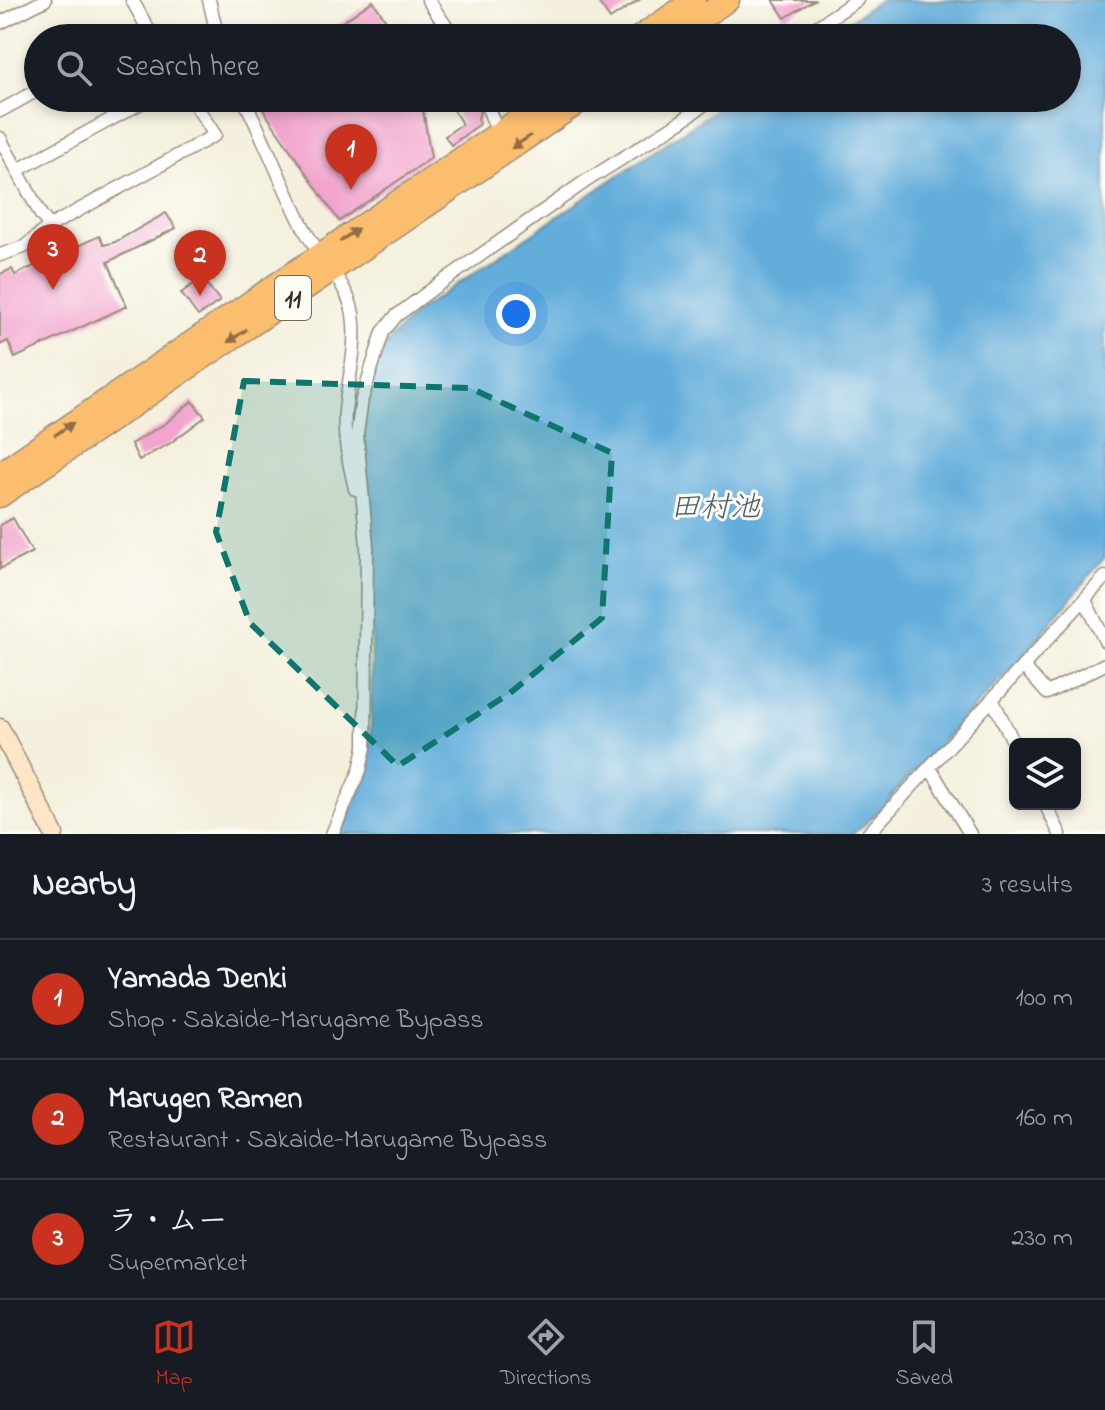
<!DOCTYPE html>
<html lang="en">
<head>
<meta charset="utf-8">
<style>
  body { margin:0; font-family:"Indie Flower","Klee One",sans-serif; background:#20242c; color:#f1f3f6 }
  .controls { position:absolute; right:24px; bottom:24px; display:grid; overflow:hidden; border-radius:12px; box-shadow:0 4px 12px #0003 }
  .controls button { width:72px; height:72px; display:grid; place-items:center; padding:0; border:0; border-bottom:2px solid #363941; background:#171b24; color:#f1f3f6; font:40px sans-serif }
  .you { position:absolute; left:516px; top:314px; width:28px; height:28px; margin:-20px; border:6px solid #fff; border-radius:50%; background:#1a73e8; box-shadow:0 0 0 12px #1a73e833 }
  .badge { display:grid; place-items:center; width:52px; height:52px; border-radius:50%; background:#c8321e; color:#fff; font-size:26px; font-weight:700 }
  .pin { position:absolute; translate:-50% -66px; filter:drop-shadow(0 2px 4px #0008) }
  .pin::after { content:''; position:absolute; top:42px; width:28px; height:24px; background:inherit; clip-path:polygon(0 0,100% 0,50% 100%) }
  .list { margin:0; padding:0; list-style:none }
  h2 { display:flex; justify-content:space-between; align-items:center; height:104px; margin:0; padding:0 32px; font-size:34px }
  h2 small { font-size:26px; font-weight:400; color:#9ea1a6 }
  .list li { display:grid; grid-template-columns:52px 1fr auto; gap:24px; align-items:center; box-sizing:border-box; height:120px; padding:0 32px; border-top:2px solid #363941 }
  .list b { display:block; font-size:30px; white-space:nowrap }
  .list p { margin:0; font-size:26px; white-space:nowrap; color:#9ea1a6 }
  .list em { font-size:26px; font-style:normal; color:#9ea1a6 }
  .icon { flex:none; width:44px; height:44px; fill:none; stroke:currentColor; stroke-width:2; stroke-linecap:round; stroke-linejoin:round }
  .map { position:relative; flex:none; width:1105px; height:834px; overflow:hidden }
  .search { position:absolute; background:#171b24; box-shadow:0 4px 12px #0003; left:24px; right:24px; top:24px; height:88px; display:flex; align-items:center; gap:20px; box-sizing:border-box; padding:0 28px; border-radius:44px; color:#9ea1a6; font-size:30px }
  .sheet { height:464px; background:#171b24 }
  nav { display:flex; justify-content:space-around; align-items:center; box-sizing:border-box; height:112px; border-top:2px solid #363941; background:#171b24; font-size:22px; color:#9ea1a6 }
  nav a { display:grid; justify-items:center; gap:4px }
  nav .on { color:#c8321e }
  .map>svg:first-child { display:block }
  .water { fill:#64addb; stroke:#506c7c; stroke-width:2 }
  .building { fill:#f2a4ce }
  .lines { fill:none; stroke-linecap:round; stroke-linejoin:round }
  .minor-casing { stroke:#988d7e; stroke-width:15 }
  .secondary-casing { stroke:#988d7e; stroke-width:21 }
  .trunk-casing { stroke:#988d7e; stroke-width:25 }
  .minor { stroke:#fff; stroke-width:12 }
  .secondary { stroke:#fde5c5; stroke-width:18 }
  .trunk { stroke:#fbbe6e; stroke-width:22 }
  .oneway { fill:#916d42 }
  .marked { fill:#0f766e; fill-opacity:0.2; stroke:#0f766e; stroke-width:6; stroke-dasharray:16 10; stroke-linejoin:round }
  .labels { text-anchor:middle; stroke-width:6; stroke-linejoin:round; paint-order:stroke }
  .shield { fill:#fdfcf7; stroke:#75695f; stroke-width:2 }
  .shield-label { font-size:26px; font-weight:bold; fill:#3b2a1e }
  .water-label { font-size:30px; font-style:italic; fill:#4b5e6a; stroke:#fdfcf7 }
</style>
</head>
<body>
<div class="map">
<svg width="1105" height="834" viewBox="0 0 1105 834">
  <rect width="100%" height="100%" fill="#fdfcf7"/>
  <filter id="ink" filterUnits="userSpaceOnUse"><feTurbulence type="fractalNoise" baseFrequency=".0125" numOctaves="2"/><feDisplacementMap in="SourceGraphic" scale="16" xChannelSelector="R" yChannelSelector="G"/><feConvolveMatrix kernelMatrix="1 2 1 2 8 2 1 2 1" color-interpolation-filters="sRGB"/></filter>
  <filter id="wash" filterUnits="userSpaceOnUse"><feTurbulence type="fractalNoise" baseFrequency=".006" numOctaves="4" result="noise"/><feDisplacementMap in="SourceGraphic" scale="32" xChannelSelector="R" yChannelSelector="G"/><feGaussianBlur stdDeviation="1.8" result="paint"/><feColorMatrix in="noise" values="0 0 0 0 0 0 0 0 0 0 0 0 0 0 0 0 0 1.4 0 .05"/><feComposite in="paint" operator="in"/></filter>
  <g filter="url(#wash)">
    <rect width="100%" height="100%" fill="#f4f0dd"/>
    <path class="water" d="M880,0H1105V557L1030,648L896,791L885,806L853,834H339L357,798L367,766L371,731L373,551L363,455V410L371,370L392,337L416,312L733,98H1067V38H823Z"/>
    <g id="blocks">
      <path class="building" d="M597,0H639L610,19Z
        M773,0H814L785,18Z
        M373,1L389,25L379,31L384,38H319Z
        M255,98H421L431,158L339,221Z
        M471,98L480,112L478,119L480,124L451,145L445,136L462,124L453,109Z
        M166,213L176,228L108,262L127,306L15,358L8,341L0,345V274L12,269L15,275L99,236L104,245L115,242Z
        M202,278L220,301L198,316L181,293Z
        M192,401L205,417L169,444L139,460L131,444L166,423Z
        M13,518L32,552L0,569V525Z"/>
    </g>
  </g>
  <g filter="url(#ink)">
    <use href="#blocks" fill-opacity="0" stroke="#988d7e" stroke-width="2"/>
    <g class="lines">
      <g class="minor-casing">
        <path id="minor" d="M132,0L153,38
          M209,0L218,38
          M428,0L454,38
          M0,23L45,0
          M130,38L147,28
          M800,38L857,0
          M243,98C266,141 282,187 305,230C319,258 348,283 353,314C358,346 348,379 345,411C343,438 349,463 355,489
          M484,98L498,133
          M0,111L38,90
          M0,138L41,215L50,226
          M18,170L150,98
          M0,255L24,247L50,226L215,135L191,98
          M1085,600L1105,641
          M1024,667L1047,693L1105,664
          M993,701L1015,745
          M930,768L970,834
          M1045,804L1060,834
          M332,834L360,770L365,747L367,547L357,434L362,399L383,332L396,316L435,287L583,183L680,122L713,98
          M868,834L1105,577"/>
      </g>
      <g class="secondary-casing">
        <path id="secondary" d="M0,728L54,834"/>
      </g>
      <g class="trunk-casing">
        <path id="trunk" d="M638,38L694,0
          M672,38L728,0
          M0,473L550,98
          M0,496L585,98"/>
      </g>
      <use href="#minor" class="minor"/>
      <use href="#secondary" class="secondary"/>
      <use href="#trunk" class="trunk"/>
    </g>
    <defs><path id="oneway-solid" d="M-6-.8H1V-3.2L6.5 0L1 3.2V.8H-6Z" transform="scale(2)"/></defs>
    <g class="oneway">
      <use href="#oneway-solid" transform="translate(521 142) rotate(146)"/>
      <use href="#oneway-solid" transform="translate(349 235) rotate(-34)"/>
      <use href="#oneway-solid" transform="translate(237 336) rotate(146)"/>
      <use href="#oneway-solid" transform="translate(64 429) rotate(-34)"/>
    </g>
  </g>
  <path class="marked" d="M244,381L470,388L612,453L602,618L510,693L398,766L250,623L216,532Z"/>
  <g class="labels">
    <rect class="shield" x="275" y="276" width="36" height="44" rx="6"/>
    <g class="shield-label">
      <text x="293" y="307">11</text>
    </g>
    <g class="water-label">
      <text x="715" y="516">田村池</text>
    </g>
  </g>
</svg>
<div class="controls">
<button><svg class="icon" aria-label="layers" viewBox="0 0 24 24"><path d="M12 4l9 5-9 5-9-5zM3 14l9 5 9-5"/></svg></button>
</div>
<div class="you"></div>
<div class="pin badge" style="left:351px;top:190px">1</div>
<div class="pin badge" style="left:200px;top:296px">2</div>
<div class="pin badge" style="left:53px;top:290px">3</div>
<div class="search"><svg class="icon" aria-label="search" viewBox="0 0 24 24"><circle cx="10" cy="10" r="6"/><path d="M15 15l6 6"/></svg>Search here</div>
</div>
<section class="sheet">
<h2>Nearby<small>3 results</small></h2>
<ul class="list">
<li><span class="badge">1</span><div><b>Yamada Denki</b><p>Shop · Sakaide-Marugame Bypass</p></div><em>100 m</em></li>
<li><span class="badge">2</span><div><b>Marugen Ramen</b><p>Restaurant · Sakaide-Marugame Bypass</p></div><em>160 m</em></li>
<li><span class="badge">3</span><div><b>ラ・ムー</b><p>Supermarket</p></div><em>230 m</em></li>
</ul>
</section>
<nav>
<a class="on"><svg class="icon" aria-label="map" viewBox="0 0 24 24"><path d="M3 6l6-2 6 2 6-2v14l-6 2-6-2-6 2zM9 4v14M15 6v14"/></svg>Map</a>
<a><svg class="icon" aria-label="directions" viewBox="0 0 24 24"><path d="M12 3l9 9-9 9-9-9zM9 14v-3h6M13 9l2 2-2 2"/></svg>Directions</a>
<a><svg class="icon" aria-label="saved" viewBox="0 0 24 24"><path d="M7 4h10v16l-5-4-5 4z"/></svg>Saved</a>
</nav>
</body>
</html>
